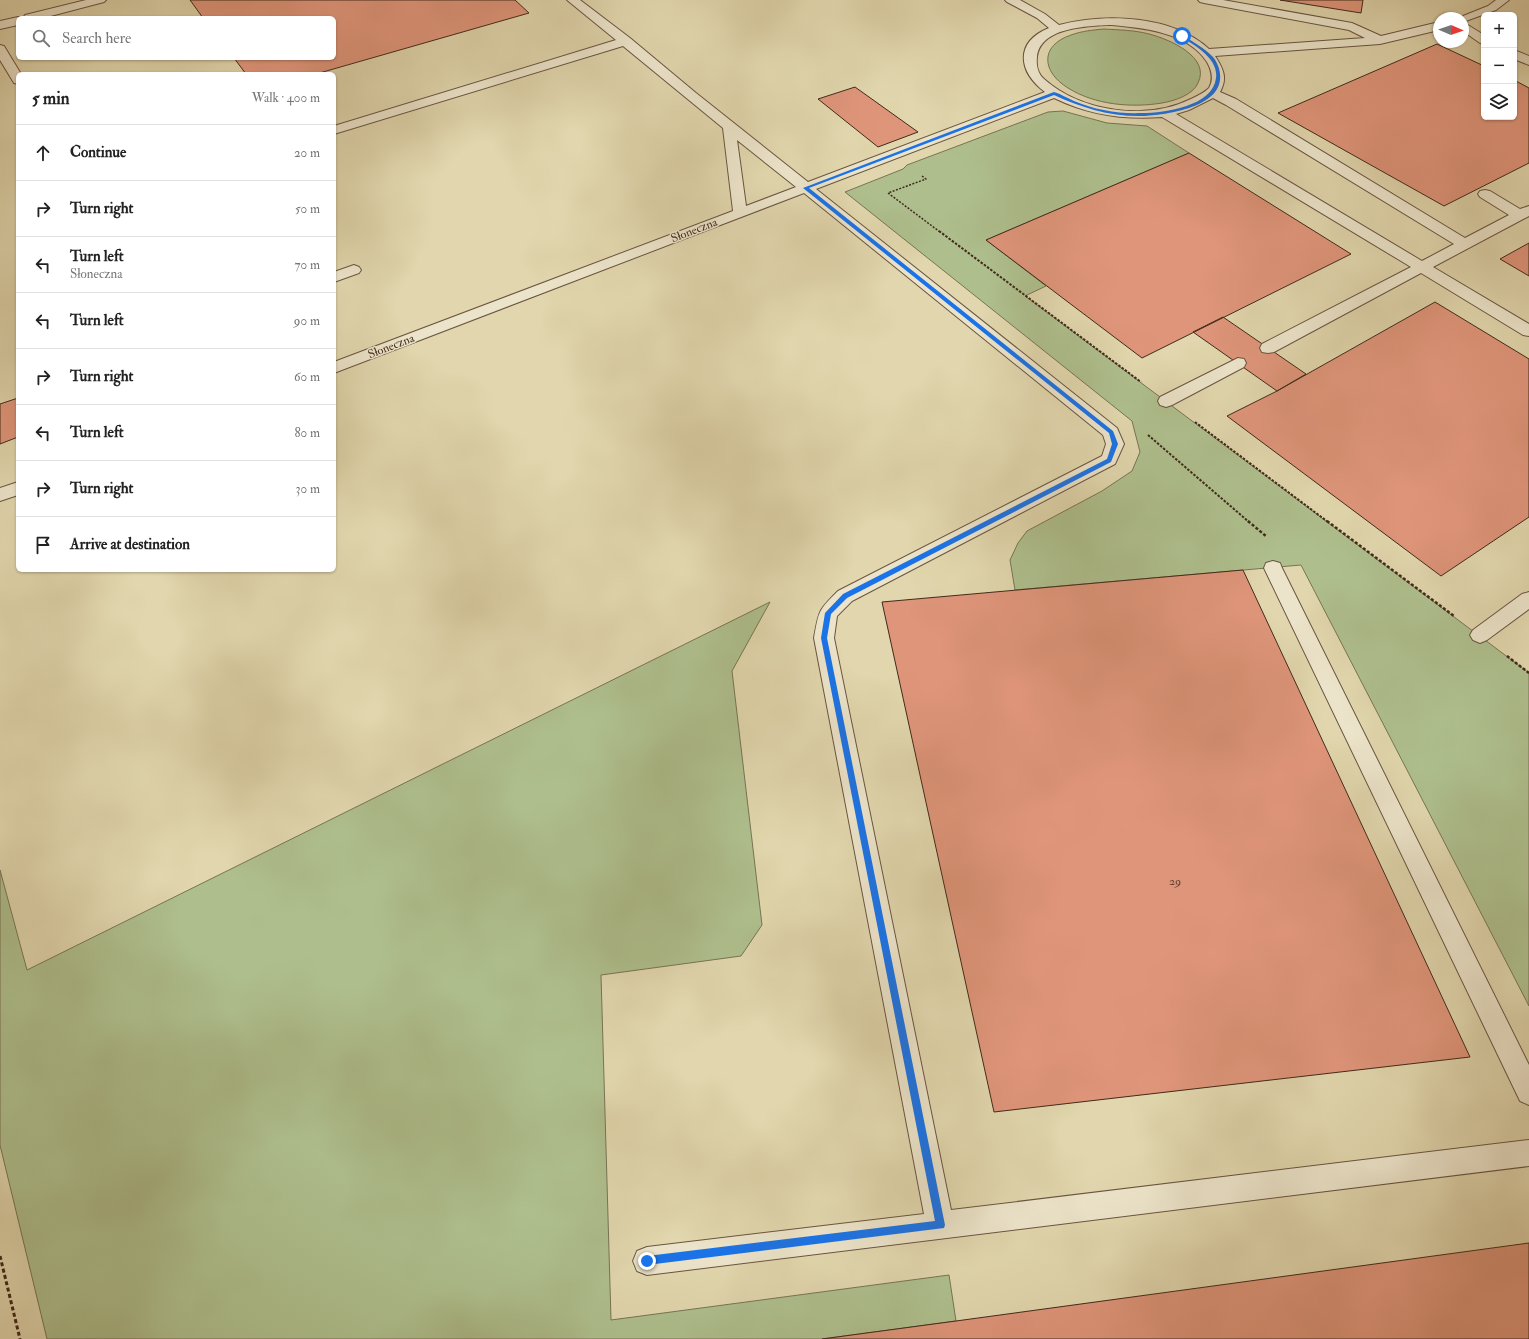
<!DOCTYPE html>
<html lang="en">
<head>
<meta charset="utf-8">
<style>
  body { margin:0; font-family:"IM FELL Double Pica",serif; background:#f2f2f2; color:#222 }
  .controls { position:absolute; right:12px; top:12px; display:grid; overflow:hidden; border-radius:6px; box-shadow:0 1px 3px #0004 }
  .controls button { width:36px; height:36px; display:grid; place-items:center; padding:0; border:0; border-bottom:1px solid #e0e0e0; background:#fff; color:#222; font:20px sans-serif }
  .compass { position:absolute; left:1433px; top:12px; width:36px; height:36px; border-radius:50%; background:#fff; box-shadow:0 1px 3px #0004; rotate:92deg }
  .stop { position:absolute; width:12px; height:12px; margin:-9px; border:3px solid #1a73e8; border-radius:50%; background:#fff }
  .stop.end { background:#1a73e8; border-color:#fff; box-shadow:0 1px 4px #0008 }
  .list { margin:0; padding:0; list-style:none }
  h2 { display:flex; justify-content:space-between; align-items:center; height:52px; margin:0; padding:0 16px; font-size:17px }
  h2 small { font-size:13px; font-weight:400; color:#767676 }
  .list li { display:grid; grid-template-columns:26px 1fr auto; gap:12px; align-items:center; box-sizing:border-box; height:56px; padding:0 16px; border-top:1px solid #e0e0e0 }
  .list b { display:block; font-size:15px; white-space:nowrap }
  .list p { margin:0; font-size:13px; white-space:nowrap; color:#767676 }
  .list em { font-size:13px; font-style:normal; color:#767676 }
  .icon { flex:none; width:22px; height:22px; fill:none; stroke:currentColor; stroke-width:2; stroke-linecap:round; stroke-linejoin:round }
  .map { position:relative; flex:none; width:1529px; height:1339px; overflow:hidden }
  .search { position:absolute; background:#fff; box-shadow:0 1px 3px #0004; left:16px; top:16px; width:320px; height:44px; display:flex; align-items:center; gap:10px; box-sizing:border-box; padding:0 14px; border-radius:6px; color:#767676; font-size:15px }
  .panel { position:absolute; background:#fff; box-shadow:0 1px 3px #0004; left:16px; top:72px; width:320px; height:500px; border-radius:6px }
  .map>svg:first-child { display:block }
  .green { fill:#aebf8d; stroke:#787454 }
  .building { fill:#df957a; stroke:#412a1b }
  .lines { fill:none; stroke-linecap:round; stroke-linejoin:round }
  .lane-casing { stroke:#695540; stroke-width:2 }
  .path-far3 { stroke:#412a1b; stroke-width:1.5; stroke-dasharray:2 1.5; stroke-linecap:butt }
  .path-far2 { stroke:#412a1b; stroke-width:2; stroke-dasharray:2.5 1.5; stroke-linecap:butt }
  .path-far1 { stroke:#412a1b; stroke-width:2.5; stroke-dasharray:3 2; stroke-linecap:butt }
  .path { stroke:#412a1b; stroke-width:3; stroke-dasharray:4 2.5; stroke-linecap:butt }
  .lane { fill:#ece4ca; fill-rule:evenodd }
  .route { fill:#1a73e8 }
  .labels { text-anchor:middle; stroke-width:3; stroke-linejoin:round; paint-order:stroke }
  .far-street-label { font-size:12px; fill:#412a1b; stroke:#ece4ca }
  .number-label { font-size:12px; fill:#684533 }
</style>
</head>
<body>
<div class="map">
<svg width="1529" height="1339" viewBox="0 0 1529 1339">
  <rect width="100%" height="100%" fill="#e1d6ad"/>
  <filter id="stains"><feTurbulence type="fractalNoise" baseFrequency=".005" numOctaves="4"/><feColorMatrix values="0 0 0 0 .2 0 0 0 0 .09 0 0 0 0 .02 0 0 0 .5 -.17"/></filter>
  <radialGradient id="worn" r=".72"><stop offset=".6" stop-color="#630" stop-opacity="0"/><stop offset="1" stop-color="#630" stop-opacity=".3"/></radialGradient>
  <path class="green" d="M1104,29C1119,30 1134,30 1149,34C1169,39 1211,57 1198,83C1193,95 1174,101 1162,103C1132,108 1095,105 1068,88C1042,72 1039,46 1071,35C1082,31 1093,30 1104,29Z
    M1063,111L1107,123L1147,126L1189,153L986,240L1046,286L1025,296L1529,673V1006L1301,565L1015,590L1010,560L1018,543L1027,531L1102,491L1132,471L1140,452L1132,421L845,192L903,169L907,165L1048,112Z
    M770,602L732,671L762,925L741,956L601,975L611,1320L949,1275L956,1321L822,1339H47L0,1145V870L27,970Z"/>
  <path class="building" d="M190,0H515L529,13L316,74H246L234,58H334V18H203Z
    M1280,0H1363L1361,13Z
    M1437,44L1484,66V117H1514V80L1529,88V163L1444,206L1278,113Z
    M855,87L918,132L878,147L818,99Z
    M1189,153L1351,254L1142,358L986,240Z
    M1529,243V276L1500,259Z
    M1435,302L1529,359V517L1441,576L1227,416L1277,391Z
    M1223,317L1306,374L1277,391L1193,332Z
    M18,398V437L0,444V404Z
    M1243,570L1470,1057L994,1112L882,602Z
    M1529,1243V1339H822L956,1321Z"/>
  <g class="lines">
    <g class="lane-casing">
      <path id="lane" d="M86,0H106L104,2L43,18H23L25,15Z
        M567,0H580L630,38L696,93L808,182L1045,92C1018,72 1014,42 1049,28L1037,18L1007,2L1005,0H1020L1045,14L1059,25C1106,13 1172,15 1209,49L1365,38L1349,30L1204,3L1200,2L1198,0H1223L1352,23L1381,36L1439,22V30L1380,44L1215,56C1223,68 1228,78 1220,92L1236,99L1465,238L1509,215L1480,197L1478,194L1480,191L1485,190L1490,191L1520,209L1529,206V216L1433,267L1529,324V336L1523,335L1421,273L1274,352L1268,353L1262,352L1260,348L1262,344L1411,267L1162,117C1124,120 1089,115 1054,98L816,189L1117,428L1124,444L1115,464L852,601L837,616L834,638L951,1210L1529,1140V1166L647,1275L637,1271L633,1261L637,1251L647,1247L924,1214L814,638C819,610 818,611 838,591L1102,456L1106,444L1103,435L804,193L334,373V362L733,211L723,128L623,46L334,134V126L616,40ZM1111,25C1143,28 1188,32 1207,62C1212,71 1214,79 1209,88C1204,93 1197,96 1191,99C1147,121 1081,112 1044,79C1038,74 1036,65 1037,57C1040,27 1088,26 1111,25ZM1213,98L1226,105L1454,244L1422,261L1176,114L1189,110ZM737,140L796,187L746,206Z
        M1496,0H1509L1496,10L1463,22L1484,35V44L1480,43L1463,31V18H1458L1488,6Z
        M18,17L20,18H18V25L0,29V21Z
        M0,45L4,46L21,74H18V84L14,83L0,60Z
        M1514,50L1529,56V65L1514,59Z
        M354,265L359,267L361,270L359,273L334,282V272Z
        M1238,358L1244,359L1246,363L1244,367L1172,405L1166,407L1160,405L1158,401L1160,397Z
        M18,482V495L0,501V488Z
        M1273,561L1280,563L1282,568L1529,1065V1105L1520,1101L1264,568L1266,563Z
        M1529,592V609L1487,640L1480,643L1473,640L1470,635L1473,630L1522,594Z"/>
    </g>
    <path class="path-far3" d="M922,176L926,179L888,193L940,232"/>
    <path class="path-far2" d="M939,231L1141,382
      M1195,422L1328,522
      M1148,435L1249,522"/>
    <path class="path-far1" d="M1248,521L1267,537
      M1327,521L1454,616
      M1507,656L1529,673"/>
    <path class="path" d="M0,1256L20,1339"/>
    <use href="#lane" class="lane"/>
  </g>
  <path class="route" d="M1181,36H1183C1194,42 1204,48 1213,57C1218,63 1221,72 1220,80C1217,108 1165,115 1143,116C1112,117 1082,108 1054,95L809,188L1113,431L1118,444L1111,462L847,598L831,614L827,638L945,1225L944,1228L647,1265L644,1264L643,1261L644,1258L647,1256L935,1221L821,638L825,613L843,594L1107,459L1112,444L1109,433L803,188L1054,92C1061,94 1067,98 1074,101C1095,110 1119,114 1142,113C1165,113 1213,106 1216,78C1217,71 1214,64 1210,59C1202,49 1191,43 1181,37Z"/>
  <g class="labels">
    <g class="far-street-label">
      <text transform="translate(694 230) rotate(-21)" y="4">Słoneczna</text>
      <text transform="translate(391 346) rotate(-21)" y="4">Słoneczna</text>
    </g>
    <g class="number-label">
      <text x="1175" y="885">29</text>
    </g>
  </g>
  <rect width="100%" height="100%" filter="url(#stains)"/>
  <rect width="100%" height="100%" fill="url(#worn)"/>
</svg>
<div class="controls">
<button>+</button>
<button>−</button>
<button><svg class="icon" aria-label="layers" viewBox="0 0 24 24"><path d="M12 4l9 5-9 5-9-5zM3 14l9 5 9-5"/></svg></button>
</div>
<svg class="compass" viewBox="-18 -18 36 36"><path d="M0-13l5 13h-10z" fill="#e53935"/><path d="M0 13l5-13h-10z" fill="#767676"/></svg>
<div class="stop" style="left:1182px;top:36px"></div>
<div class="stop end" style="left:647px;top:1261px"></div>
<div class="search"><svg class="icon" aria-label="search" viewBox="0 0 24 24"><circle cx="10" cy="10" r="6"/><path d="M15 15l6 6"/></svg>Search here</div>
<section class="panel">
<h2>5 min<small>Walk · 400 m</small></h2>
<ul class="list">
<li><svg class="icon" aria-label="ahead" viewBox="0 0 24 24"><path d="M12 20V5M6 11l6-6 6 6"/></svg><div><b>Continue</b></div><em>20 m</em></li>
<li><svg class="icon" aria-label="right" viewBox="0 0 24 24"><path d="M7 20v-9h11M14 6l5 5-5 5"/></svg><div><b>Turn right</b></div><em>50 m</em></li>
<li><svg class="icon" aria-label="left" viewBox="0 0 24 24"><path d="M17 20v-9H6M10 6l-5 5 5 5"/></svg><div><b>Turn left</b><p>Słoneczna</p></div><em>70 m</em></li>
<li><svg class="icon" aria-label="left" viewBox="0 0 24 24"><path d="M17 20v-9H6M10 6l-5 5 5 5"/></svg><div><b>Turn left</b></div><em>90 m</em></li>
<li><svg class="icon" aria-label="right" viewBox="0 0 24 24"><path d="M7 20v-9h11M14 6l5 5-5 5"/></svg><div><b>Turn right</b></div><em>60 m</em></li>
<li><svg class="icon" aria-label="left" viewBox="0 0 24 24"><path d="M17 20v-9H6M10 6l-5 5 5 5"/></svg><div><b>Turn left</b></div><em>80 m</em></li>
<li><svg class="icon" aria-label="right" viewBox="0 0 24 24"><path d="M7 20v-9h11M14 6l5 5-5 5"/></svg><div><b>Turn right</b></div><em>30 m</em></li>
<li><svg class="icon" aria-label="arrive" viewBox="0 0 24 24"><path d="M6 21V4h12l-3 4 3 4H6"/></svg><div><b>Arrive at destination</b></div></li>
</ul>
</section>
</div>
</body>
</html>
